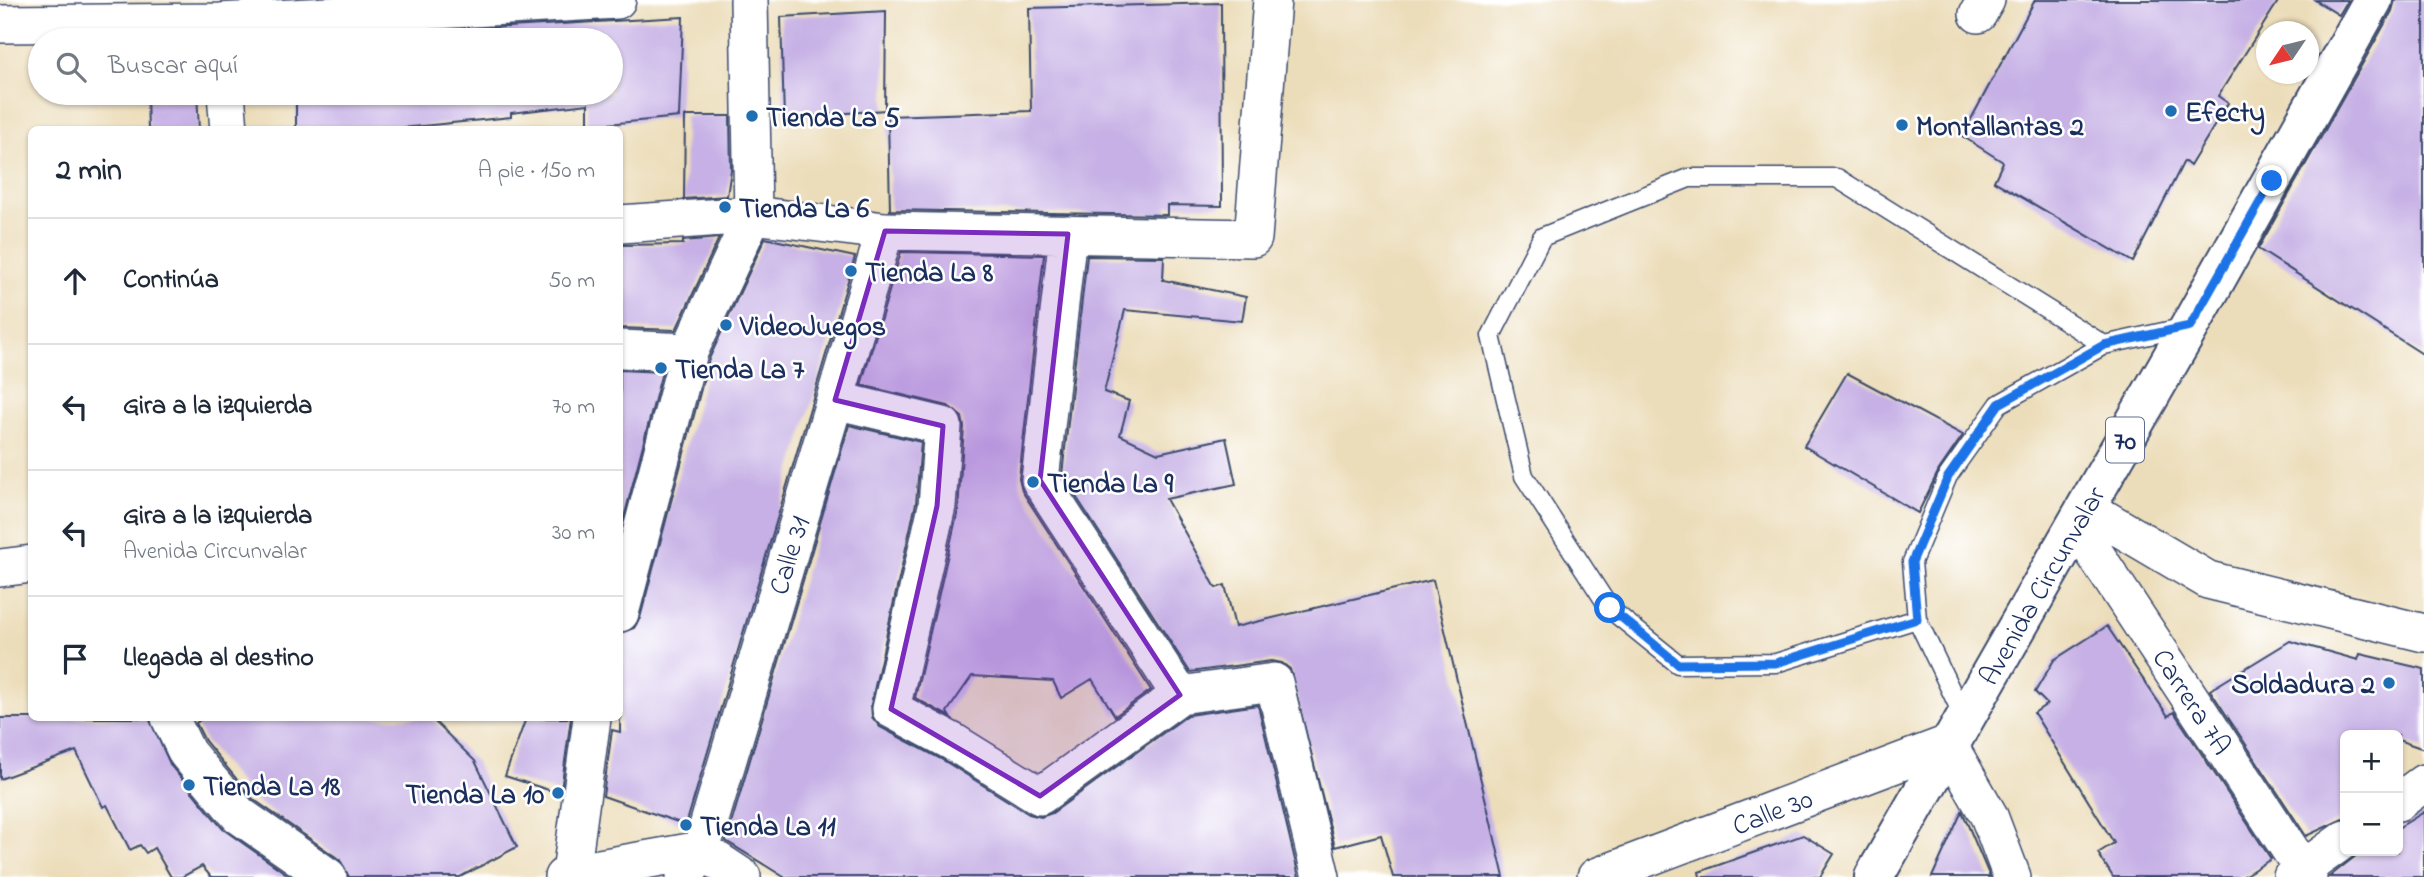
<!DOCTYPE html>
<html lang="es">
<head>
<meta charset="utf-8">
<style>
  body { margin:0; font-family:"Indie Flower",sans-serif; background:#f2f2f3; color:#1f2937 }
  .controls { position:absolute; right:21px; bottom:21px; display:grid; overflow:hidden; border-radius:10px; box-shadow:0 2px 5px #0004 }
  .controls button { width:63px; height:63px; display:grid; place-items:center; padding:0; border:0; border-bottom:2px solid #e0e1e3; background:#fff; color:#1f2937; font:35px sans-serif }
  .compass { position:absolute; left:2256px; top:21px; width:63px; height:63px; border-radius:50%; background:#fff; box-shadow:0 2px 5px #0004; rotate:235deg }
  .stop { position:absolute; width:21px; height:21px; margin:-16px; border:5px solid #1a73e8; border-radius:50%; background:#fff }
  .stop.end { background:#1a73e8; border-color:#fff; box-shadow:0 2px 7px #0008 }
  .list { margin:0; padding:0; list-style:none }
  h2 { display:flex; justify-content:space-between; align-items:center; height:91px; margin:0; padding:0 28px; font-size:30px }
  h2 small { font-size:23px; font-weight:400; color:#747a83 }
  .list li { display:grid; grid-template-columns:46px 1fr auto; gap:21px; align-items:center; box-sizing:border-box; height:126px; padding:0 28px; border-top:2px solid #e0e1e3 }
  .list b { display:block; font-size:26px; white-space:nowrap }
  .list p { margin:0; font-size:23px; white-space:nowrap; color:#747a83 }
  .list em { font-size:23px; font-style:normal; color:#747a83 }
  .icon { flex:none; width:38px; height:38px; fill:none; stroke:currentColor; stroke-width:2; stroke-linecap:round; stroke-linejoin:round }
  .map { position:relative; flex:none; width:2424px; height:877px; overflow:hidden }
  .search { position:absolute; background:#fff; box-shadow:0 2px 5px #0004; left:28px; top:28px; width:595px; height:77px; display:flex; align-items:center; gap:18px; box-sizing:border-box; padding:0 24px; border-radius:38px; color:#747a83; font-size:26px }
  .panel { position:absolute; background:#fff; box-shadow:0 2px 5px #0004; left:28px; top:126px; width:595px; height:595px; border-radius:10px }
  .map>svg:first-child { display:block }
  .building { fill:#c6b0e5 }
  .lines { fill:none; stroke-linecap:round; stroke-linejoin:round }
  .service-casing { stroke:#3a496c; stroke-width:21 }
  .minor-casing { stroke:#3a496c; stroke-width:40 }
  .primary-casing { stroke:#3a496c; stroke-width:42 }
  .service { stroke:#fff; stroke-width:18 }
  .minor { stroke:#fff; stroke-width:37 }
  .primary { stroke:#fff; stroke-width:38 }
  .route { stroke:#1a73e8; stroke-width:9 }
  .marked { fill:#7b2cbf; fill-opacity:0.2; stroke:#7b2cbf; stroke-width:5; stroke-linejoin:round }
  .poi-dot { fill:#1f6fb2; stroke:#fff; stroke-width:2.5 }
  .labels { text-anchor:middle; stroke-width:5; stroke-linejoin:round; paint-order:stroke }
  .shield { fill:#fff; stroke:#5f6d8e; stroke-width:2 }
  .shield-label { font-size:26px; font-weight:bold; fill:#1b2f5e }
  .poi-label { font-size:28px; font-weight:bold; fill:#1b2f5e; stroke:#fff; text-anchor:start }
  .street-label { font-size:28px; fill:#1b2f5e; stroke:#fff }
</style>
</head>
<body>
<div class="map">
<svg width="2424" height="877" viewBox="0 0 2424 877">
  <rect width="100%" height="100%" fill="#fff"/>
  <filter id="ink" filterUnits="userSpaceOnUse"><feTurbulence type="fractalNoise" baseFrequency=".0143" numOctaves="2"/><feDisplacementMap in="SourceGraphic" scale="14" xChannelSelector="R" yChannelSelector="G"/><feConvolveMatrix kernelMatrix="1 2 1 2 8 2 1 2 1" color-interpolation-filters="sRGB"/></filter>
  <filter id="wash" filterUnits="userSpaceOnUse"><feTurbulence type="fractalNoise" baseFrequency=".00686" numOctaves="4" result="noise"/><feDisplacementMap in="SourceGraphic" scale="28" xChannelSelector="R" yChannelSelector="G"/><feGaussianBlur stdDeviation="1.57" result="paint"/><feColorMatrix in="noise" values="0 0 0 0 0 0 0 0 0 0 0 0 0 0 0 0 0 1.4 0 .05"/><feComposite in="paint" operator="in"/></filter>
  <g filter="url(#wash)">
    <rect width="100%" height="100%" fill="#ecddba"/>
    <g id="blocks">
      <path class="building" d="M2035,0H2279L2218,96L2228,103L2190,166L2184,161L2133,262L1994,181L2003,162L1962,136Z
        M2315,0H2348L2339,15Z
        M2395,0H2424V355L2258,249L2392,11Z
        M1221,3L1222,206L1167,205V215L890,210L888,116L1031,111L1029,8Z
        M886,11L885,110L784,118L781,17Z
        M683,17L679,117L588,126V104L511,113V117L382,130H296V93H611V40L295,39Z
        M147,93H197L199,130H148Z
        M685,116H730L731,170L727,196L684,199Z
        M719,238L676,330L620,328V245L683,244V241Z
        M765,238L855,257L686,825L603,796L612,730L620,732V633L634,628L640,618L709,359Z
        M901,252L1044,255L1019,479L1022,491L1151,690L1115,716L1092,679L1061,698L1053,681L972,676L947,712L950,717L915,698L958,510L964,427L962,417L948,406L861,385Z
        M1087,256L1164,257L1163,280L1246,297L1242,321L1125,310L1104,392L1129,401L1120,435L1158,453L1226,438L1236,484L1166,499L1216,588L1225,585L1235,627L1433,580L1504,877H1393L1381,835L1335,847L1290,669L1282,663L1271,661L1190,672L1062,475Z
        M620,370L662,372L620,533Z
        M1847,373L1963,435L1939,470L1918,513L1804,446Z
        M849,425L921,442L916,503L871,704L872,717L880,727L943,760L1029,814L1041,817L1052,813L1188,715L1258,705L1299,877H784L726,841Z
        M2107,626L2168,716L2174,712L2271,859L2242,877H2113L2098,853L2114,843L2034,713L2047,704L2035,692L2054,660Z
        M2290,641L2358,660L2360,654L2424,669V749L2398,740V735H2345V818L2306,836L2210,690Z
        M0,718H149L171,766L223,829L291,877H211L202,866L182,877H171L154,848L146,853L140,845L130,850L107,805L103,807L76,751L0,779Z
        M203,718H431L475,761L517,847L460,877H349L340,860L253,799L205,741L196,723Z
        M526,718H571L562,783L558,793L505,776Z
        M1962,811L1990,877H1932Z
        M2424,812V877H2329L2362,851H2398V828Z
        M1803,835L1834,854L1820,877H1700L1699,872Z"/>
    </g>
  </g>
  <g filter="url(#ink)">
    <use href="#blocks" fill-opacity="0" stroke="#3a496c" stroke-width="2"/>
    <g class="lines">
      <g class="service-casing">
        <path id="service" d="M1917,619L1776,663L1678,664L1610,609L1524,476L1491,336L1542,237L1689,178H1837L2104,345
          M1964,718L1917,619L1912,562L1948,476L1999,404L2104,345L2186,327"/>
      </g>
      <g class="minor-casing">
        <path id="minor" d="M1978,14L1986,0
          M0,24L220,22L617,0
          M226,93L229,130
          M620,224L753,215L885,231L1253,238L1272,0
          M1068,234L1040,480L1180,695L1274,682L1321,877
          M620,349L689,352
          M835,400L943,426L937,506L891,709L953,742L1040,796L1180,695
          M2086,508L2208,580L2424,633
          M2076,525L2308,877
          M0,568L32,564
          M620,613L689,352L753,215L749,0
          M170,718L187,753L239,815L328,877
          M2398,802L2424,783
          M571,873L701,850L742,877
          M563,877L571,873L592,718
          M685,877L701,850L885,231
          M1596,877L1948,744L1989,816L2012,877
          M2292,877L2345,839"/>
      </g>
      <g class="primary-casing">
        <path id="primary" d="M1874,877L2190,326L2373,0"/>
      </g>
      <use href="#service" class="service"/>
      <use href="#minor" class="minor"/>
      <use href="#primary" class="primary"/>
    </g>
  </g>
  <g class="lines" filter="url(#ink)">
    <path class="route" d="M1610,608L1678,664L1776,663L1917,619L1912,562L1948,477L1999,404L2104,345L2190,326L2272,181"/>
  </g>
  <path class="marked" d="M885,231L1068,234L1040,480L1180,695L1040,796L891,709L937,506L943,426L835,400Z"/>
  <g class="poi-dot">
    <circle cx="2171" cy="111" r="7"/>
    <circle cx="752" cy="116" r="7"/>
    <circle cx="1902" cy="125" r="7"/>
    <circle cx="725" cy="207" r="7"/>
    <circle cx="851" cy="271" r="7"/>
    <circle cx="726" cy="325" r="7"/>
    <circle cx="661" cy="368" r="7"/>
    <circle cx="1033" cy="482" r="7"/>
    <circle cx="2389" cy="683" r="7"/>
    <circle cx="189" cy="785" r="7"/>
    <circle cx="558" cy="793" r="7"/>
    <circle cx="686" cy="825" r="7"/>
  </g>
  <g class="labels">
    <rect class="shield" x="2106" y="417.5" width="38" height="45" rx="5"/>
    <g class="shield-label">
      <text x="2125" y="449">70</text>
    </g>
    <g class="poi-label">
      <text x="2185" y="121">Efecty</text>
      <text x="766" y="126">Tienda La 5</text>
      <text x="1916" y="135">Montallantas 2</text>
      <text x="739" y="217">Tienda La 6</text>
      <text x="865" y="281">Tienda La 8</text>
      <text x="740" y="335">VideoJuegos</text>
      <text x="675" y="378">Tienda La 7</text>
      <text x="1047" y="492">Tienda La 9</text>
      <text x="2375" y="693" text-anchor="end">Soldadura 2</text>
      <text x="203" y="795">Tienda La 18</text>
      <text x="544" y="803" text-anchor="end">Tienda La 10</text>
      <text x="700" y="835">Tienda La 11</text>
    </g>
    <g class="street-label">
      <text transform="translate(788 555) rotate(-73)" y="10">Calle 31</text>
      <text transform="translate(2041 585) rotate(-60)" y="10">Avenida Circunvalar</text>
      <text transform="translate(2193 701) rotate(57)" y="10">Carrera 7A</text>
      <text transform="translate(1772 811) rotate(-21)" y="10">Calle 30</text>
    </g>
  </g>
</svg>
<div class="controls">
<button>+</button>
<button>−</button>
</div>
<svg class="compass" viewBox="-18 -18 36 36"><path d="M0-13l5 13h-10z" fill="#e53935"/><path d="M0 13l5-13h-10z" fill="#747a83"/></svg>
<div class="stop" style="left:1610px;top:608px"></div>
<div class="stop end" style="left:2272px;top:181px"></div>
<div class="search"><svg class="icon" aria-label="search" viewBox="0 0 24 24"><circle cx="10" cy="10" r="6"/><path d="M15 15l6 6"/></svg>Buscar aquí</div>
<section class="panel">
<h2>2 min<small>A pie · 150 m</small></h2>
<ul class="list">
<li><svg class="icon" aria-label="ahead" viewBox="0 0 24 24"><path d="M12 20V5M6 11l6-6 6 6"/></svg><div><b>Continúa</b></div><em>50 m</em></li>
<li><svg class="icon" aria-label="left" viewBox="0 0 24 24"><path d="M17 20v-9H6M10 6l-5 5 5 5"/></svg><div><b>Gira a la izquierda</b></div><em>70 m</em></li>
<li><svg class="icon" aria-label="left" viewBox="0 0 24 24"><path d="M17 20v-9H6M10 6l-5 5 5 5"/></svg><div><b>Gira a la izquierda</b><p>Avenida Circunvalar</p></div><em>30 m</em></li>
<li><svg class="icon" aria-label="arrive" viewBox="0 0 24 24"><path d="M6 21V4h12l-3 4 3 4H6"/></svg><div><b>Llegada al destino</b></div></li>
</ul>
</section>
</div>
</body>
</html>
